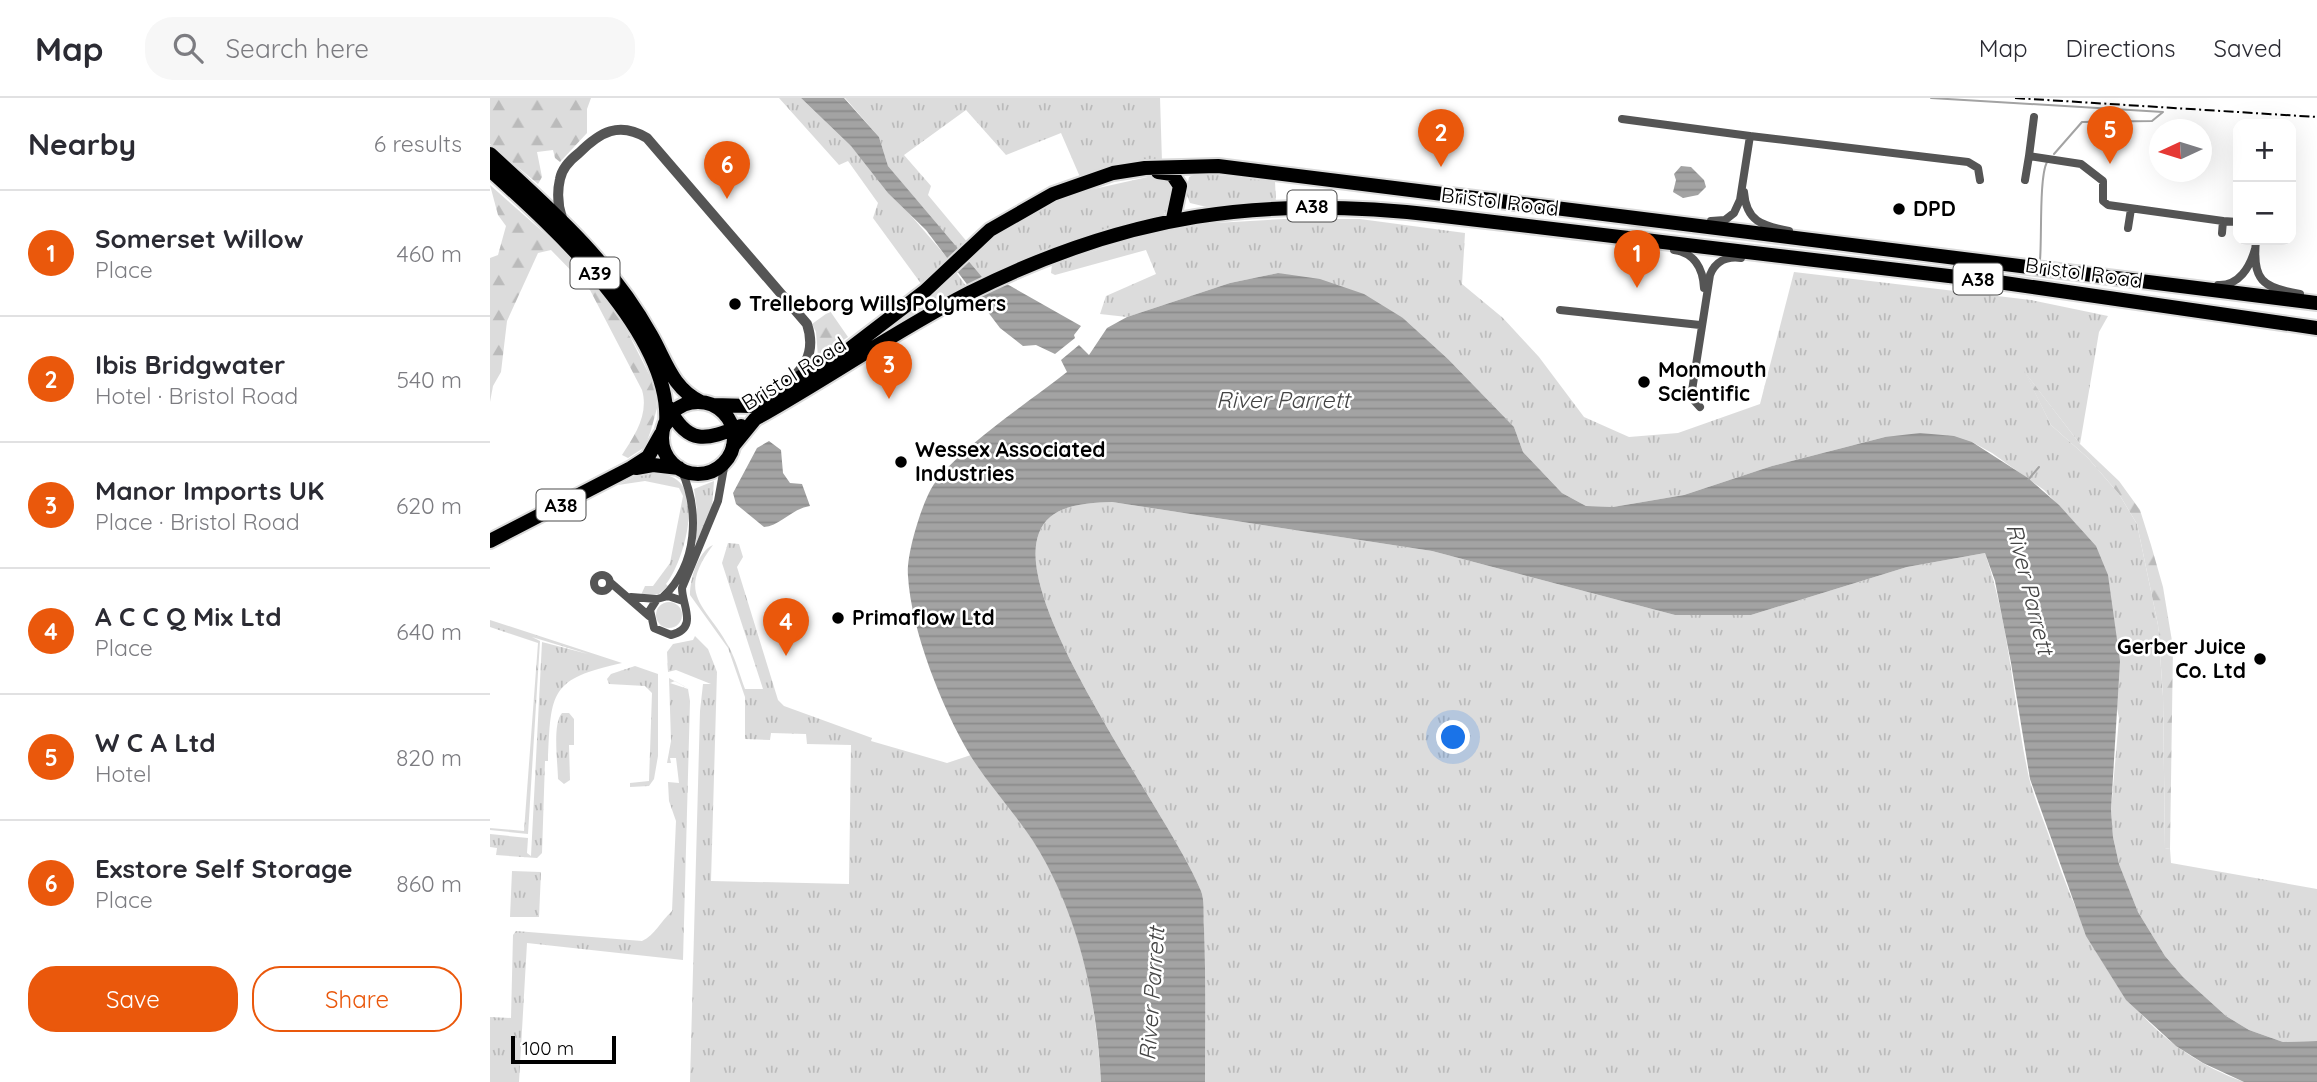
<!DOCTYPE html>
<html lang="en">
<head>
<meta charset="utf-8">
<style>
  body { margin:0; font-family:Quicksand,sans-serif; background:#f7f7f7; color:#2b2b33 }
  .controls { position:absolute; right:21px; top:21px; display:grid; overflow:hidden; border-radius:14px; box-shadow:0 7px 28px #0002 }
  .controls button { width:63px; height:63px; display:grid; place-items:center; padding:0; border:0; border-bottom:2px solid #e1e1e2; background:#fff; color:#2b2b33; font:35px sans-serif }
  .compass { position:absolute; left:1659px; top:21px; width:63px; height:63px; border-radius:50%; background:#fff; box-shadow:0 7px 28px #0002; rotate:266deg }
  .scale { position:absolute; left:21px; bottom:18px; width:105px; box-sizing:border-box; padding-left:7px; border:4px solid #000; border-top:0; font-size:19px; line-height:24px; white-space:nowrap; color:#000; -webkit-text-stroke:5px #fff; paint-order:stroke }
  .you { position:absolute; left:964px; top:640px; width:24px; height:24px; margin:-18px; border:5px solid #fff; border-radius:50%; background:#1a73e8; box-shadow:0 0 0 10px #1a73e833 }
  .badge { display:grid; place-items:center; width:46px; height:46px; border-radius:50%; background:#ea580c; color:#fff; font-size:23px; font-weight:700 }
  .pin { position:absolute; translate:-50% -58px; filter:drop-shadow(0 2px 4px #0008) }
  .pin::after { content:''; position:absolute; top:37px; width:24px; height:21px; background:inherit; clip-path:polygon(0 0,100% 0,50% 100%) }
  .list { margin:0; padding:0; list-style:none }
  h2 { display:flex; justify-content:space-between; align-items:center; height:91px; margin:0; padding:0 28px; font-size:30px }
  h2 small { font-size:23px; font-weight:400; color:#7c7c81 }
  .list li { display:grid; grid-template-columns:46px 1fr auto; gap:21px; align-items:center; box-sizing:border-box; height:126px; padding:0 28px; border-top:2px solid #e1e1e2 }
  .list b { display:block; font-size:26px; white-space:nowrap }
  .list p { margin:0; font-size:23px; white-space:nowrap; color:#7c7c81 }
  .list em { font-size:23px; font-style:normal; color:#7c7c81 }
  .actions { display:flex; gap:14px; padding:21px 28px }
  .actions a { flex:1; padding:16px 0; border:2px solid #ea580c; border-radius:28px; text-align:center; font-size:24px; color:#ea580c }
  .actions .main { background:#ea580c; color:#fff }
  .icon { flex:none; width:38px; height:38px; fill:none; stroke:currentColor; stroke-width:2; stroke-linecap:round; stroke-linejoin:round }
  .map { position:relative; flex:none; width:1827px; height:984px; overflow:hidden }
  header { display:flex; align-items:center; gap:42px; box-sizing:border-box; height:98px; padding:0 35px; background:#fff; border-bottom:2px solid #e1e1e2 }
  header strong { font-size:33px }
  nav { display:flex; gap:38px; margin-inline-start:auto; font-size:24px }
  .search { width:490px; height:63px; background:#f7f7f7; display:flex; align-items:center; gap:18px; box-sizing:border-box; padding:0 24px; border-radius:28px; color:#7c7c81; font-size:26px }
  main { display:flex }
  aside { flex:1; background:#fff }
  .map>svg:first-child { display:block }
  .grass { fill:url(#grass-tufts) }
  .forest { fill:url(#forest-firs) }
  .water { fill:url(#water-rules) }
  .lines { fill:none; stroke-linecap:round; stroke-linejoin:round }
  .stream { stroke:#a3a3a3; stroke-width:2 }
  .primary-casing { stroke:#dbdbdb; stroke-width:18 }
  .minor { stroke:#555; stroke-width:8 }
  .tertiary { stroke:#555; stroke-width:10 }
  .primary { stroke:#000; stroke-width:14 }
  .rail { stroke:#000; stroke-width:2; stroke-dasharray:10 3.5 2 3.5; stroke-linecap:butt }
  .poi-dot { fill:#000; stroke:#fff; stroke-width:2.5 }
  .labels { text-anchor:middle; stroke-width:5; stroke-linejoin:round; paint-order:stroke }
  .shield { fill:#fff; stroke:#4c4c4c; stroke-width:2 }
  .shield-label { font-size:19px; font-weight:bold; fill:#000 }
  .street-label { font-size:21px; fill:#000; stroke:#fff }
  .poi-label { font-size:21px; font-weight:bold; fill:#000; stroke:#fff; text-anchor:start }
  .water-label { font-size:23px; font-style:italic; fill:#444; stroke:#fff }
</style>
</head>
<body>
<header>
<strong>Map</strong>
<div class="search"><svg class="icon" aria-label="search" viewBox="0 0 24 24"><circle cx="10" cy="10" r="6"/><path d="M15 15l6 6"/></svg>Search here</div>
<nav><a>Map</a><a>Directions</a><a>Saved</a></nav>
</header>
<main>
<aside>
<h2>Nearby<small>6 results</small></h2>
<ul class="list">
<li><span class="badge">1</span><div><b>Somerset Willow</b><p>Place</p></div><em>460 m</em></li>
<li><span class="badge">2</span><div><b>Ibis Bridgwater</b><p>Hotel · Bristol Road</p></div><em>540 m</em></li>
<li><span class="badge">3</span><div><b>Manor Imports UK</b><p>Place · Bristol Road</p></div><em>620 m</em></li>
<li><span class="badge">4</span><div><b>A C C Q Mix Ltd</b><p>Place</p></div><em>640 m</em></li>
<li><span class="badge">5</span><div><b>W C A Ltd</b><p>Hotel</p></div><em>820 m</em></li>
<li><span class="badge">6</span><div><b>Exstore Self Storage</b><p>Place</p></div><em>860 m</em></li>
</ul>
<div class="actions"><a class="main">Save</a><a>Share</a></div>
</aside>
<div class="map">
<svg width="1827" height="984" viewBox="0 0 1827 984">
  <defs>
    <pattern id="grass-tufts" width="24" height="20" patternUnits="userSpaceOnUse" patternTransform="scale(1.75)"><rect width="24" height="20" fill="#dcdcdc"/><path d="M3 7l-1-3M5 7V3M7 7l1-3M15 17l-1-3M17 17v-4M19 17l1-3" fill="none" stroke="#bbb"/></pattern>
    <pattern id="forest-firs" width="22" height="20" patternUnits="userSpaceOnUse" patternTransform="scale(1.75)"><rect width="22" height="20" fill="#dcdcdc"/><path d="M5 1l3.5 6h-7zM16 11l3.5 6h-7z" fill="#bbb"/></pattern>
    <pattern id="water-rules" width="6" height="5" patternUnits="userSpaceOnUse" patternTransform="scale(1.75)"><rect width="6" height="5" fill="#a3a3a3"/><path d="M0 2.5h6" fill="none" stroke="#8b8b8b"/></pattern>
  </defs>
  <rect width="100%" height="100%" fill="#fff"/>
  <path class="grass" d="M289,0H311L361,48L461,164L432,187L383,120L388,105L358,63L349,67Z
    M355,0H670L672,64L590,79L571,35L516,57L476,12L414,57L441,88L438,97L478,145L470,155L398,68L389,39Z
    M708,75L785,83L786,106L721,110L700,105L696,95L699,79Z
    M671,76L685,87L682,111L667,120L597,140L498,178L492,179L479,166L480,159L515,129L568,99Z
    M794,121H870L975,135L972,186L1013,220L1049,259L1094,319L1139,339L1188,335L1270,306L1304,174L1541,202L1618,218L1609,234L1590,346L1536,276L1561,327L1598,360L1629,396L1647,426L1668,527L1673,598L1675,750L1680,751L1681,765L1827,791V943L1793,944L1759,932L1736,918L1693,879L1675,858L1648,814L1629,766L1623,739L1621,712L1629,620L1587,427L1554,392L1502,355L1482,344L1395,339L1282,368L1194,397L1123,409L1096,408L1072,395L1033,354L1024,329L958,261L913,220L788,175L740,185L637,219L610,216L616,198L666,176L656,152L565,177L561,175L562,166L655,137L708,126Z
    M466,174L478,191L414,229L409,221Z
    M160,376C168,376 180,376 187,382C212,401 192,466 176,486L178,488L169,496L151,497L155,488H163L180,465L193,398L189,390L155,383L128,387L145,378Z
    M224,383L222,410L206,445L207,412L204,391Z
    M622,404L942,453L1185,517H1261L1417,469L1495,455C1520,528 1523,605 1539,680C1545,703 1556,727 1563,750C1599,854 1644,944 1754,984H715C715,933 716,881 714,830C713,819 715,803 711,793C681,718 520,508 549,435C560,406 596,405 622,404Z
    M238,445L249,446L253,459L247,469L288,602L294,608L382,640L381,643L457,665L481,657C505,692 534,725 555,762C593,831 606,907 611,984H200L210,613L213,586H221L186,572L178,574L177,554L183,546L203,542L205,538L218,551L227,574L221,783L359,786L361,647L317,646L316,636L281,635L280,642L255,641V599L238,550L200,497C200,482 207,454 223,447C185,498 216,506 239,549C246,562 250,578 255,591H273L232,465Z
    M166 517a13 13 0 1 1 26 0a13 13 0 1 1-26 0Z
    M0,522L132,565C60,581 61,593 58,663H55L52,755L47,760L6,757L7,750L0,749V736L38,740L37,755L41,758L52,544L98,556L42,539L50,543L38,736L0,732V730L34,733L48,545L0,529Z
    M145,568L168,576V658L164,681L159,688L140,689V685L159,683L162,595L155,588L119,586L117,581L121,576Z
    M179,580L201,592L185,583L180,585L198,591L200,603L193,862L37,845L29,984H0V919L21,920L23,837L26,833L152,843C165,837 171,823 182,813L186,723L179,703L178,684L189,685L186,660H180L181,665H177L181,643Z
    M72,615H79L84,621V647H79L80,682L74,686L68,681C68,667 62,626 72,615Z
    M22,773L51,774L49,819H20Z"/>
  <path class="forest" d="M0,0H101L97,11V35L70,64L65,60L63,52L47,54L52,79L48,86L0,46Z
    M0,87L94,170L131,221L164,286L167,310L161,332L155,349L138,360L132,357C145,337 159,316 152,292L100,192L61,152L48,155L17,223L11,274L3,288L0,304V160L8,157L16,128L8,117Z
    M340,213L358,239L328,259L326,234L322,226Z
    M1534,273L1590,346L1629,383L1650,412L1661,447L1673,489L1683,549L1680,751L1675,750L1673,598L1668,527L1647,426L1629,396L1598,360L1561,327Z"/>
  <path class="water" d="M311,0H354L389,39L398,68L492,179L515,185L591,228L584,237L585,240L565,256L546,247L533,248L510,230L436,132L398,95L361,48Z
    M1191,68L1201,69L1214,82L1216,89L1208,97L1193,100L1183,94L1186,82L1184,76Z
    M788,175L830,181L874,196L913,220L958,261L1024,329L1033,354L1072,395L1096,408L1123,409L1194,397L1282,368L1395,339L1430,335L1464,338L1482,344L1538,380L1569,407L1606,448L1618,477L1630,563L1621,712L1623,739L1629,766L1648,814L1675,858L1693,879L1736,918L1759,932L1793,944L1827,943V984H1754L1713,965L1686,948L1636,902L1596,838L1540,681L1521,565L1505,483L1495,455L1417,469L1261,517H1185L942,453L622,404C596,405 560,406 549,435C520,508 681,718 711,793C715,803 713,819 714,830C716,881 715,933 715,984H611C607,907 592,833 556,765C536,726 503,694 480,657C452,610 421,532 418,478C416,457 431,409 441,391C460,356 543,301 577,274L571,262L589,247L599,257L617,230L637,219L740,185Z
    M279,343L291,352L293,375L300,385L312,386L320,408C301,411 290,428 274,429L246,406L243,395L267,350Z"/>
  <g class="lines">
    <path class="stream" d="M1441,0L1673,14L1662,23L1592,24L1564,56
      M1550,162C1552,141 1549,79 1557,64
      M1538,382L1549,369"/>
    <g class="primary-casing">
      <path id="primary" d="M0,56C61,112 120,163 161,237C176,263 182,290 211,304
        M0,72C61,127 183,236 176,326
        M668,74L682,76L690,88L683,121
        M172 340a36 36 0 1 1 72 0a36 36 0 1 1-72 0Z
        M223,307L260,308L358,252L435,193L500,132L563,96L623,75L655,70L728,68L1827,205
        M179,310C198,348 216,342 251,328
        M243,348L265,321C337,281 405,233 479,195C636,116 772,97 945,117L1501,183L1827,230
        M146,370L163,367L189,370
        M0,443L141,370L158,359L171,336"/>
    </g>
    <path class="minor" d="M1132,21L1260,38
      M1539,58L1544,19
      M1535,82L1539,58L1591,66L1613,83V103L1618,107L1733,123L1732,135
      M1254,94C1256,123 1272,128 1299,133
      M1221,123L1235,122L1244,115L1250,102L1260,38L1478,64L1488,70L1490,82
      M1733,123L1748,124
      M1638,130L1641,111
      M1766,142C1762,182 1772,190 1810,196
      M1184,152C1205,155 1213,171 1214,190
      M1728,187C1749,188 1760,169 1765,151
      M1070,212L1210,227
      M1210,309L1201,299L1220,177C1225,164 1236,158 1251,160
      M104 485a8 8 0 1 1 16 0a8 8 0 1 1-16 0Z
      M121,485L159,518
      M141,499L167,501
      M173,499C208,466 210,413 191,371
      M193,503L178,498L167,501L160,512L164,530L181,537C209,530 192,508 192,490L228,403L235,364"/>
    <path class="tertiary" d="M72,120C68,108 67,94 70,81C72,70 80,62 89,55C110,34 129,23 157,40L317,226C324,247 320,264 304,278"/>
    <use href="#primary" class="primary"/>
    <path class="rail" d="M1525,0L1827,19"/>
  </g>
  <g class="poi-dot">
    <circle cx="1409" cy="111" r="7"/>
    <circle cx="245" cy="206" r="7"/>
    <circle cx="1154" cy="284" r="7"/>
    <circle cx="411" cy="364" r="7"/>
    <circle cx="348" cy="520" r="7"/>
    <circle cx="1770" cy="561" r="7"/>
  </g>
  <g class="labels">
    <g class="shield">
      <rect x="797.5" y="92.5" width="49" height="31" rx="5"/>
      <rect x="80.5" y="159.5" width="49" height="31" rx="5"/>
      <rect x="1463.5" y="165.5" width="49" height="31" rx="5"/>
      <rect x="46.5" y="391.5" width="49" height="31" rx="5"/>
    </g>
    <g class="shield-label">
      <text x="822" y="115">A38</text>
      <text x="105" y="182">A39</text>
      <text x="1488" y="188">A38</text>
      <text x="71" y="414">A38</text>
    </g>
    <g class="street-label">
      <text transform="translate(1010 104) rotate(7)" y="7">Bristol Road</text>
      <text transform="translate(1594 175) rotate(8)" y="7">Bristol Road</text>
      <text transform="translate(304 276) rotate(-32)" y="7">Bristol Road</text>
    </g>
    <g class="poi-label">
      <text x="1423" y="118">DPD</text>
      <text x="259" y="213">Trelleborg Wills Polymers</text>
      <text x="1168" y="279">Monmouth<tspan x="1168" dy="24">Scientific</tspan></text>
      <text x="425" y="359">Wessex Associated<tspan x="425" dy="24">Industries</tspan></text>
      <text x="362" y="527">Primaflow Ltd</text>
      <text x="1756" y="556" text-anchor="end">Gerber Juice<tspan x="1756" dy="24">Co. Ltd</tspan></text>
    </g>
    <g class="water-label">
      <text x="793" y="310">River Parrett</text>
      <text transform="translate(1540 491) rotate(76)" y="8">River Parrett</text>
      <text transform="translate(662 896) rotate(-86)" y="8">River Parrett</text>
    </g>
  </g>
</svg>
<div class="controls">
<button>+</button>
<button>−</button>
</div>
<svg class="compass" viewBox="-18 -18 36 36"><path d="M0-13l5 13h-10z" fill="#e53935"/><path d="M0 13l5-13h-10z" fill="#7c7c81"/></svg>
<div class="scale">100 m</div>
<div class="you"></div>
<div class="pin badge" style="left:1147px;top:190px">1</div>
<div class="pin badge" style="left:951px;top:69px">2</div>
<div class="pin badge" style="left:399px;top:301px">3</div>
<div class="pin badge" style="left:296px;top:558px">4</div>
<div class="pin badge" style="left:1620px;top:66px">5</div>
<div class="pin badge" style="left:237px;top:101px">6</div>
</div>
</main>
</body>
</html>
